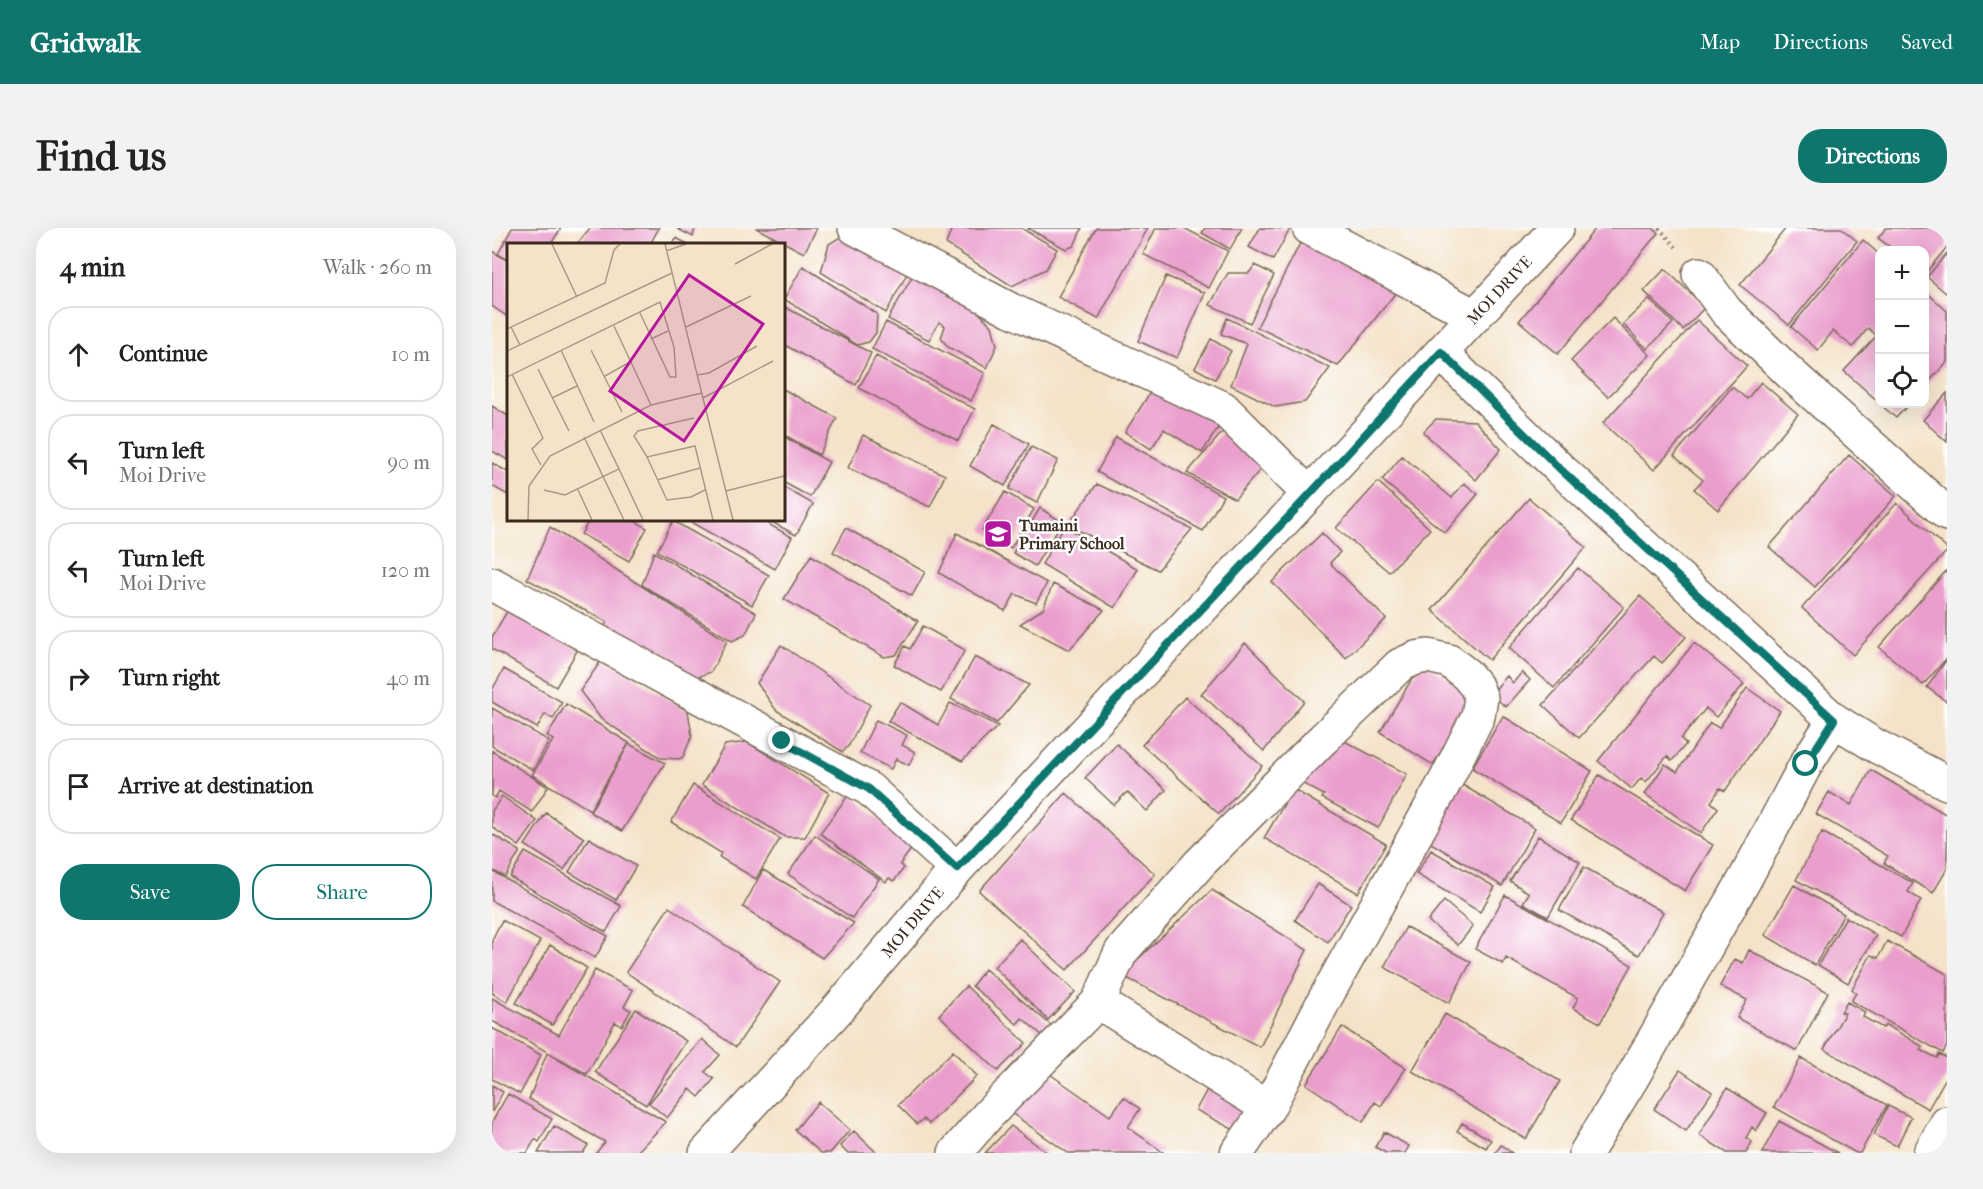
<!DOCTYPE html>
<html lang="en">
<head>
<meta charset="utf-8">
<style>
  body { margin:0; font-family:"IM FELL French Canon",serif; background:#f2f2f2; color:#222 }
  .controls { position:absolute; right:18px; top:18px; display:grid; overflow:hidden; border-radius:12px; box-shadow:0 6px 24px #0002 }
  .controls button { width:54px; height:54px; display:grid; place-items:center; padding:0; border:0; border-bottom:2px solid #e0e0e0; background:#fff; color:#222; font:30px sans-serif }
  .stop { position:absolute; width:18px; height:18px; margin:-14px; border:4px solid #0f766e; border-radius:50%; background:#fff }
  .stop.end { background:#0f766e; border-color:#fff; box-shadow:0 2px 6px #0008 }
  .list { margin:0; padding:0; list-style:none }
  h2 { display:flex; justify-content:space-between; align-items:center; height:78px; margin:0; padding:0 24px; font-size:26px }
  h2 small { font-size:20px; font-weight:400; color:#767676 }
  .list li { display:grid; grid-template-columns:39px 1fr auto; gap:18px; align-items:center; box-sizing:border-box; height:96px; margin:0 12px 12px; padding:0 12px; border:2px solid #e0e0e0; border-radius:24px }
  .list b { display:block; font-size:22px; white-space:nowrap }
  .list p { margin:0; font-size:20px; white-space:nowrap; color:#767676 }
  .list em { font-size:20px; font-style:normal; color:#767676 }
  .actions { display:flex; gap:12px; padding:18px 24px }
  .actions a { flex:1; padding:14px 0; border:2px solid #0f766e; border-radius:24px; text-align:center; font-size:21px; color:#0f766e }
  .actions .main { background:#0f766e; color:#fff }
  .icon { flex:none; width:33px; height:33px; fill:none; stroke:currentColor; stroke-width:2; stroke-linecap:round; stroke-linejoin:round }
  .map { position:relative; flex:none; width:1455px; height:925px; overflow:hidden; border-radius:24px }
  header { display:flex; align-items:center; gap:36px; box-sizing:border-box; height:84px; padding:0 30px; background:#0f766e; color:#fff }
  header strong { font-size:28px }
  nav { display:flex; gap:33px; margin-inline-start:auto; font-size:21px }
  .intro { display:flex; align-items:center; justify-content:space-between; box-sizing:border-box; height:144px; padding:0 36px }
  h1 { margin:0; font-size:42px }
  .button { padding:15px 27px; border-radius:24px; background:#0f766e; color:#fff; font-size:21px; font-weight:700 }
  main { display:flex; gap:36px; padding:0 36px }
  aside { flex:1; background:#fff; border-radius:24px; box-shadow:0 6px 24px #0002 }
  .map>svg:first-child { display:block }
  .building { fill:#ea9ecc }
  .lines { fill:none; stroke-linecap:round; stroke-linejoin:round }
  .minor-casing { stroke:#7c6b5a; stroke-width:36 }
  .tertiary-casing { stroke:#7c6b5a; stroke-width:36 }
  .path { stroke:#7c6b5a; stroke-width:4; stroke-dasharray:1.5 4.5; stroke-linecap:butt }
  .minor { stroke:#fff; stroke-width:33 }
  .tertiary { stroke:#fff; stroke-width:33 }
  .route { stroke:#0f766e; stroke-width:8 }
  .labels { text-anchor:middle; stroke-width:5; stroke-linejoin:round; paint-order:stroke }
  .street-label { font-size:16px; fill:#3b2a1e; stroke:#fff }
  .poi-label { font-size:16px; font-weight:bold; fill:#3b2a1e; stroke:#fff; text-anchor:start }
  .inset-road { fill:none; stroke:#aa9985; stroke-width:1.5 }
  .view { fill:#b5179e; fill-opacity:0.15; stroke:#b5179e; stroke-width:3 }
  .inset-edge { fill:none; stroke:#3b2a1e; stroke-width:3 }
</style>
</head>
<body>
<header>
<strong>Gridwalk</strong>
<nav><a>Map</a><a>Directions</a><a>Saved</a></nav>
</header>
<div class="intro"><h1>Find us</h1><a class="button">Directions</a></div>
<main>
<aside>
<h2>4 min<small>Walk · 260 m</small></h2>
<ul class="list">
<li><svg class="icon" aria-label="ahead" viewBox="0 0 24 24"><path d="M12 20V5M6 11l6-6 6 6"/></svg><div><b>Continue</b></div><em>10 m</em></li>
<li><svg class="icon" aria-label="left" viewBox="0 0 24 24"><path d="M17 20v-9H6M10 6l-5 5 5 5"/></svg><div><b>Turn left</b><p>Moi Drive</p></div><em>90 m</em></li>
<li><svg class="icon" aria-label="left" viewBox="0 0 24 24"><path d="M17 20v-9H6M10 6l-5 5 5 5"/></svg><div><b>Turn left</b><p>Moi Drive</p></div><em>120 m</em></li>
<li><svg class="icon" aria-label="right" viewBox="0 0 24 24"><path d="M7 20v-9h11M14 6l5 5-5 5"/></svg><div><b>Turn right</b></div><em>40 m</em></li>
<li><svg class="icon" aria-label="arrive" viewBox="0 0 24 24"><path d="M6 21V4h12l-3 4 3 4H6"/></svg><div><b>Arrive at destination</b></div></li>
</ul>
<div class="actions"><a class="main">Save</a><a>Share</a></div>
</aside>
<div class="map">
<svg width="1455" height="925" viewBox="0 0 1455 925">
  <rect width="100%" height="100%" fill="#fff"/>
  <filter id="ink" filterUnits="userSpaceOnUse"><feTurbulence type="fractalNoise" baseFrequency=".0167" numOctaves="2"/><feDisplacementMap in="SourceGraphic" scale="12" xChannelSelector="R" yChannelSelector="G"/><feConvolveMatrix kernelMatrix="1 2 1 2 8 2 1 2 1" color-interpolation-filters="sRGB"/></filter>
  <filter id="wash" filterUnits="userSpaceOnUse"><feTurbulence type="fractalNoise" baseFrequency=".008" numOctaves="4" result="noise"/><feDisplacementMap in="SourceGraphic" scale="24" xChannelSelector="R" yChannelSelector="G"/><feGaussianBlur stdDeviation="1.35" result="paint"/><feColorMatrix in="noise" values="0 0 0 0 0 0 0 0 0 0 0 0 0 0 0 0 0 1.4 0 .05"/><feComposite in="paint" operator="in"/></filter>
  <g filter="url(#wash)">
    <rect width="100%" height="100%" fill="#f4e3c9"/>
    <g id="blocks">
      <path class="building" d="M20,0H69L59,16H16V32L6,26Z
        M98,0H167L158,16H85Z
        M184,0H203L201,9Z
        M264,0H325L312,25Z
        M460,0H529L565,21L554,41L520,58L454,16Z
        M535,0H590L582,18L574,21Z
        M604,0H656L606,91L566,69Z
        M664,0H692L736,23L717,60L651,26Z
        M713,0H750L738,21L710,5Z
        M768,0L798,1L781,32L757,19Z
        M1104,0H1161L1166,5L1066,126L1027,93Z
        M1294,0H1349L1365,13L1297,97L1248,57Z
        M1394,0H1455V19L1432,47V22H1402L1386,10Z
        M353,6L418,40L394,85L329,44L337,16Z
        M813,6L912,54L846,138L765,99Z
        M184,10L196,16H180Z
        M1371,12L1388,27V102L1384,107L1376,100L1361,119L1341,103L1326,122L1299,99Z
        M0,23L16,33V89L0,78Z
        M1455,25V66L1435,49Z
        M763,37L782,47L758,95L718,77L736,45H757Z
        M311,38L385,86L384,105L377,114L365,117L292,71Z
        M1173,41L1213,79L1191,102L1152,63Z
        M423,44L480,78L500,98L505,117L495,140L456,119L449,110L453,98L447,94L437,112L396,91Z
        M674,48L713,65L685,130L646,113Z
        M1432,62L1455,83V134L1432,159Z
        M1157,71L1181,95L1155,121L1131,96Z
        M291,78L379,125L364,157L291,116Z
        M735,90L838,140L813,174L783,179L739,157L755,116L729,106Z
        M1121,90L1158,127L1116,169L1079,133Z
        M1205,92L1255,138L1162,242L1111,195Z
        M394,94L493,145L479,173L380,121Z
        M1388,104V175L1352,143Z
        M719,111L739,123L723,151L703,140Z
        M384,128L483,181L466,213L367,160Z
        M1269,154L1306,186L1226,282L1202,261L1211,252L1182,228L1240,159L1255,171Z
        M664,155L729,195L710,225L672,201L659,221L633,204Z
        M291,161L345,190L327,227L291,206Z
        M1455,165V214L1431,192Z
        M1388,176H1417L1404,190Z
        M0,178L16,188V232L0,223Z
        M944,191L983,193L1009,221L984,252L931,204Z
        M502,196L537,216L513,258L478,238Z
        M735,199L774,235L743,271L695,245Z
        M371,207L453,247L438,279L356,240Z
        M291,208L337,234L318,269L291,254Z
        M624,209L731,268L711,303L605,244Z
        M539,219L566,232L545,275L517,261Z
        M1357,227L1404,268L1323,359L1277,319Z
        M910,228L960,270L972,255L986,266L953,305L890,252Z
        M0,235L16,244V267L0,258Z
        M886,254L938,301L897,344L844,300Z
        M605,256L700,301L666,342L576,297Z
        M291,259L321,276L304,307L274,291H291Z
        M513,264L542,281L519,320L490,302Z
        M1037,270L1094,319L997,432L940,382Z
        M1405,275L1455,321V323L1361,427L1310,380Z
        M548,280L570,294L543,338L521,325Z
        M98,291H140L155,300L137,333L89,306Z
        M193,291H267L300,309L283,341Z
        M181,293L277,347L260,377L165,323Z
        M572,298L646,341L623,380L550,336Z
        M58,299L235,413L219,444L198,452L111,401L115,394L35,351Z
        M354,300L433,344L420,368L341,324Z
        M465,305L555,355L544,375L523,366L513,383L447,345Z
        M830,305L848,324L838,335L894,391L854,430L780,354Z
        M162,324L264,385L253,407L240,413L150,357Z
        M319,327L426,393L404,427L392,429L292,371Z
        M1086,340L1132,379L1062,460L1017,420Z
        M1455,342V430L1431,457L1387,419Z
        M561,356L612,382L577,422L528,396L551,381Z
        M1148,368L1194,409L1170,435L1162,428L1087,510L1051,477Z
        M17,380L86,421L64,459L0,421V409Z
        M431,398L473,422L449,464L402,437L413,418L418,421Z
        M753,415L812,473L772,523L709,466Z
        M1202,415L1252,456L1224,489L1214,480L1189,511L1194,516L1180,533L1175,528L1154,554L1149,550L1140,561L1106,533Z
        M289,417L378,477L357,517L351,524L284,482L265,455Z
        M483,429L537,457L505,495L459,471Z
        M111,430L196,483L200,508L191,529L187,531L169,530L109,491L88,463Z
        M1455,431V474L1435,459Z
        M930,434L983,467L941,537L888,504Z
        M12,441L70,474L61,491L53,486L45,500L0,474V462Z
        M1030,444L1038,452L1014,479L999,466L1015,448L1021,455Z
        M1255,460L1288,483L1233,563L1228,560L1219,574L1226,580L1209,605L1153,566L1173,536L1185,544L1218,495L1227,500Z
        M693,469L770,538L727,586L650,517Z
        M408,474L446,497L458,475L506,498L470,533L396,493Z
        M74,476L137,515L98,582L40,547L61,512L55,508Z
        M0,480L57,513L41,542L0,518Z
        M1011,488L1100,543L1069,595L980,540Z
        M384,492L415,507L410,517L423,524L417,537L404,531L399,541L368,525Z
        M841,507L915,546L886,600L830,570L832,567L804,552Z
        M255,514L337,565L313,609H293L210,557L233,517Z
        M137,516L173,535L130,603L98,584Z
        M625,516L674,562L655,583L635,564L622,577L593,550Z
        M0,523L56,559L40,584L7,563L3,570L0,568Z
        M1379,542L1455,587V641L1441,665L1392,635L1396,628L1324,586L1337,564L1359,577Z
        M1107,547L1221,617L1193,663L1079,592Z
        M967,555L1043,600L1010,658L934,612Z
        M201,557L288,611L264,651L227,629L229,625L179,594Z
        M801,561L894,616L866,665L772,610Z
        M358,565L420,620L408,636L412,640L402,653L397,650L394,654L328,605Z
        M574,565L663,646L575,742L487,663Z
        M10,568L45,593L27,618L0,599V583Z
        M54,585L92,610L72,642L33,617Z
        M1330,604L1421,655L1416,664L1429,672L1409,709L1304,652Z
        M0,606L28,623L13,649L0,642Z
        M323,607L387,651L360,690L296,646Z
        M1046,608L1088,634L1056,689L1031,675L1037,665L1018,653Z
        M97,610L144,638L124,672L77,644Z
        M939,622L1003,659L988,684L924,646Z
        M33,624L129,678L114,704L18,649Z
        M1092,639L1171,684L1147,727L1067,682Z
        M271,642L362,695L330,730L251,679Z
        M0,643L116,708L103,730L0,673Z
        M826,656L859,677L836,714L803,692Z
        M1302,657L1352,686L1323,737L1273,707Z
        M720,662L815,722L768,819L629,747Z
        M1013,667L1140,737L1108,795L1081,780L1086,770L1014,730L1011,736L983,721Z
        M952,673L981,698L966,717L936,693Z
        M177,679L288,754L244,819L134,744Z
        M1354,689L1384,707L1356,755L1326,737Z
        M10,692L48,713L15,774L0,765V712Z
        M914,699L979,734L957,775L892,739Z
        M528,711L583,764L556,792L502,739Z
        M1395,713L1455,746V818L1451,825L1359,773L1364,765L1360,761L1379,727L1386,730Z
        M58,717L95,740L60,797L24,775Z
        M1257,722L1336,764L1305,823L1245,790L1255,772L1228,758L1243,731L1251,735Z
        M493,741L560,798L551,808L530,790L525,796L480,758Z
        M103,742L141,762L132,779L139,782L130,798L123,794L95,846L0,793V770L67,807Z
        M474,758L534,815L506,843L447,787Z
        M1355,774L1373,784L1371,789L1391,800L1394,797L1430,818L1429,822L1445,830L1447,826L1455,830V848L1436,881L1332,821L1353,785L1349,784Z
        M144,781L194,813L154,877L103,844Z
        M953,786L1068,853L1034,911L920,843Z
        M850,799L914,840L889,878L883,874L871,894L814,856Z
        M0,800L49,827L28,866L0,851Z
        M210,811L228,827L213,844L222,851L207,869L198,861L175,890L157,875Z
        M461,823L485,848L437,896L432,891L425,896L406,877Z
        M55,825L174,894L144,925H104L113,914L37,871Z
        M1309,830L1395,877L1368,925H1364L1282,879Z
        M552,842L618,888L632,869L648,881L636,899L672,925H576L521,886Z
        M1188,842L1220,864L1194,903L1162,881Z
        M0,857L11,864L0,884Z
        M717,858L756,880L744,903L704,882Z
        M1235,860L1275,885L1264,903L1260,899L1254,910L1260,914L1254,925H1235L1207,907Z
        M16,866L60,891L47,914L43,911L35,925H0V894Z
        M326,874L358,902L338,925H329L303,902Z
        M1396,878L1419,889L1405,918L1382,907Z
        M1287,893L1346,925H1270Z
        M970,895L999,912L994,920L965,903Z
        M62,898L96,917L91,925H46Z
        M519,898L556,925H493Z
        M362,903L385,925H355L348,918Z
        M892,904L917,918L913,925H894L883,919Z
        M1009,917L1020,925H1003Z"/>
    </g>
  </g>
  <g filter="url(#ink)">
    <use href="#blocks" fill-opacity="0" stroke="#7c6b5a" stroke-width="1.5"/>
    <g class="lines">
      <g class="minor-casing">
        <path id="minor" d="M363,0L519,82L731,180L817,266
          M817,0L983,88
          M1207,46L1234,83L1299,146L1455,286
          M0,356L377,561L465,641
          M606,774L776,880
          M463,925L496,887L606,774L629,724L708,635L831,511L908,437L924,430L936,428L957,433L975,447L984,458L989,470L986,488L955,550L835,767L776,880L745,925
          M1094,925L1140,850L1254,649L1314,536L1342,492
          M1438,925L1455,895"/>
      </g>
      <g class="tertiary-casing">
        <path id="tertiary" d="M949,125L1067,240L1342,492L1384,518L1455,555
          M214,925L346,781L465,641L817,266L1065,0"/>
      </g>
      <path class="path" d="M1167,0L1185,20"/>
      <use href="#minor" class="minor"/>
      <use href="#tertiary" class="tertiary"/>
    </g>
  </g>
  <g class="lines" filter="url(#ink)">
    <path class="route" d="M290,513L377,561L465,641L818,266L949,124L1067,240L1342,492L1314,536"/>
  </g>
  <defs>
    <g id="school-square" transform="scale(1.5)"><rect x="-9" y="-9" width="18" height="18" rx="4" fill="#b5179e" stroke="#fff"/><path d="M0-5L7-2L0 1L-7-2ZM-4 1L0 2.5L4 1V4Q0 6-4 4Z" fill="#fff"/></g>
  </defs>
  <g fill-rule="evenodd">
    <use href="#school-square" x="506" y="306"/>
  </g>
  <g class="labels">
    <g class="street-label">
      <text transform="translate(1007 62) rotate(-47)" y="6">MOI DRIVE</text>
      <text transform="translate(420 694) rotate(-50)" y="6">MOI DRIVE</text>
    </g>
    <g class="poi-label">
      <text x="527" y="303">Tumaini<tspan x="527" dy="18">Primary School</tspan></text>
    </g>
  </g>
  <g transform="translate(15 15)">
    <rect width="278" height="278" fill="#f4e3c9"/>
    <path class="inset-road" d="M45,1L70,54M158,1L226,277M159,8L179,1M228,21L265,1M107,83L144,162M4,84L13,102M179,84L244,53M0,86L98,40L107,7L113,1M144,96L161,88M54,107L87,179M84,107L115,169M0,108L165,30M31,126L62,188M5,131L36,195L25,206L34,222M190,132L202,130L250,103M98,133L123,119M0,134L153,59L167,104L169,134H163L133,70M45,155L70,143M196,155L266,118M187,175L131,188L127,193L140,214L188,203L206,277M77,194L117,277M140,214L160,257L184,254L198,247M112,226L136,277M150,237L193,225M37,247L58,252L112,226L93,187M71,247L85,277M219,248L277,233M21,277L22,243L43,213L144,162L195,150"/>
    <path class="view" d="M182,32L256,81L177,198L103,148Z"/>
    <rect width="278" height="278" class="inset-edge"/>
  </g>
</svg>
<div class="controls">
<button>+</button>
<button>−</button>
<button><svg class="icon" aria-label="locate" viewBox="0 0 24 24"><circle cx="12" cy="12" r="6"/><path d="M12 2v4M12 18v4M2 12h4M18 12h4"/></svg></button>
</div>
<div class="stop" style="left:1314px;top:536px"></div>
<div class="stop end" style="left:290px;top:513px"></div>
</div>
</main>
</body>
</html>
